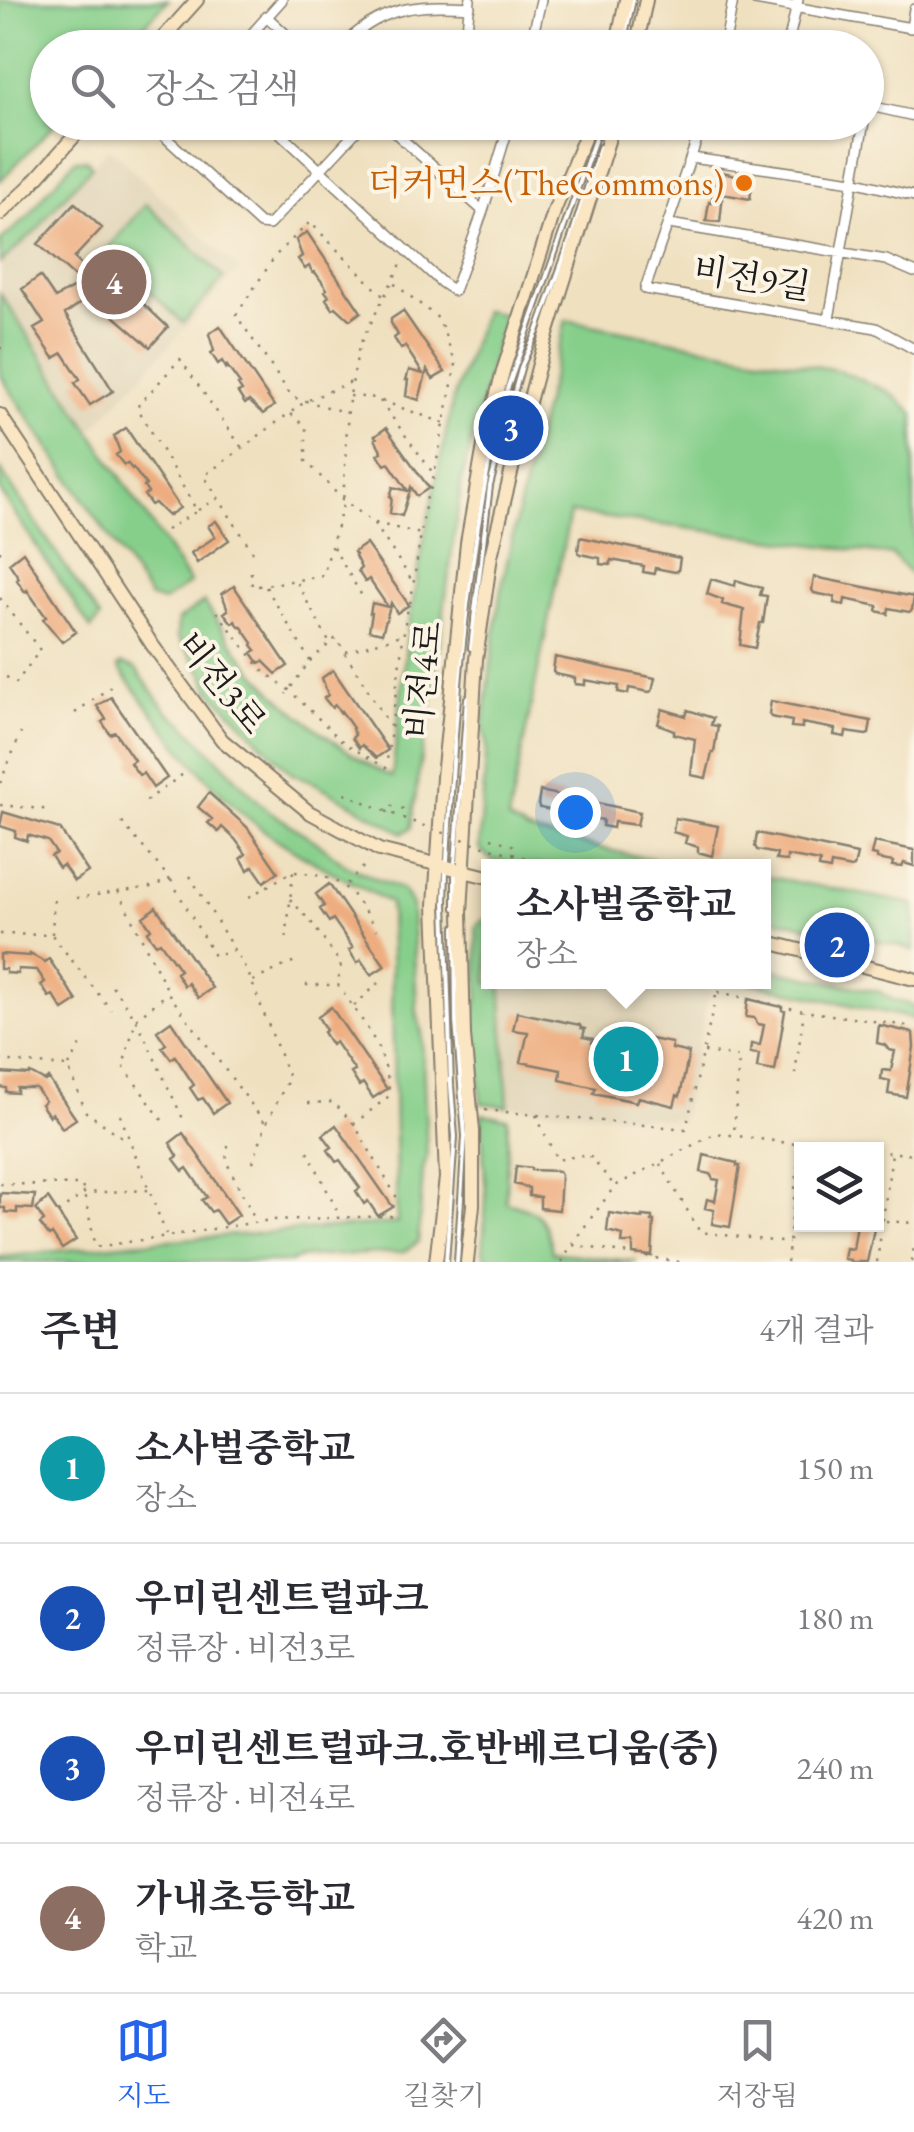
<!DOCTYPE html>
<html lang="ko">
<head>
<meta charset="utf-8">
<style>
  body { margin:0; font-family:"EB Garamond","Noto Serif KR",serif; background:#f7f7f7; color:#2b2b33 }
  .controls { position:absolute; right:30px; bottom:30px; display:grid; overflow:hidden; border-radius:0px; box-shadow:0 2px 8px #0004 }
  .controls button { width:90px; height:90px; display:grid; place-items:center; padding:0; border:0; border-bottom:2px solid #e1e1e2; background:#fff; color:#2b2b33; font:50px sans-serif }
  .you { position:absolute; left:575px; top:812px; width:35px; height:35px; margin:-25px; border:8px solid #fff; border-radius:50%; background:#1a73e8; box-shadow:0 0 0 15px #1a73e833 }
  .badge { display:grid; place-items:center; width:65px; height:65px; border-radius:50%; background:#2563eb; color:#fff; font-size:32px; font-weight:700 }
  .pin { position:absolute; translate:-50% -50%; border:5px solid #fff; box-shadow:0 2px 10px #0006 }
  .popup { position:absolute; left:481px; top:859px; width:290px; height:130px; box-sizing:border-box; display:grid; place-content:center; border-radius:0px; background:#fff; filter:drop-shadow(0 2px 8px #0005); font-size:32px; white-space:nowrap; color:#7c7c81 }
  .popup b { font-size:38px; color:#2b2b33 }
  .popup::after { content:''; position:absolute; left:50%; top:100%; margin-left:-20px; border:20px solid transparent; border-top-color:#fff }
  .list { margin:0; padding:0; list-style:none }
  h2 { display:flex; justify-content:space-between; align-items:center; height:130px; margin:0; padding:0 40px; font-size:42px }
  h2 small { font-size:32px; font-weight:400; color:#7c7c81 }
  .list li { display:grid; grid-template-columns:65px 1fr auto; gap:30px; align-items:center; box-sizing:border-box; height:150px; padding:0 40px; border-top:2px solid #e1e1e2 }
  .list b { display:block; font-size:38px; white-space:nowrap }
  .list p { margin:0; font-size:32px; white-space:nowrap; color:#7c7c81 }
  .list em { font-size:32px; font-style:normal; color:#7c7c81 }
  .icon { flex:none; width:55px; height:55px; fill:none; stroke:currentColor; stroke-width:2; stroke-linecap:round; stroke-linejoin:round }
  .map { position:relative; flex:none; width:914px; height:1262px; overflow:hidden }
  .search { position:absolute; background:#fff; box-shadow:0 2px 8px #0004; left:30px; right:30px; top:30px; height:110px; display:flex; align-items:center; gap:25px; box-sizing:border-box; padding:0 35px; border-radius:55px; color:#7c7c81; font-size:38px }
  .sheet { height:730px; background:#fff }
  nav { display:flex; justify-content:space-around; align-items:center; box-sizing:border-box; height:140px; border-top:2px solid #e1e1e2; background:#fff; font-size:28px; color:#7c7c81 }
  nav a { display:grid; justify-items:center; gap:5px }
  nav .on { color:#2563eb }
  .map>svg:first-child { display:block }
  .built { fill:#ded2b4 }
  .green { fill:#86cf8b; stroke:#517654; stroke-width:2.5 }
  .building { fill:#eead80 }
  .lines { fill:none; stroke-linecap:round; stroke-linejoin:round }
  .lane-casing { stroke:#867e6e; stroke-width:8 }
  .street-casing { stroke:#867e6e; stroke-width:12 }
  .secondary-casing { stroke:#867e6e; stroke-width:16 }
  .path { stroke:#867e6e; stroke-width:2.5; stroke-dasharray:2.5 8; stroke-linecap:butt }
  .lane { stroke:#fff; stroke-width:4 }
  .street { stroke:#fff; stroke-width:9 }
  .secondary { stroke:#fbe6c4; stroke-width:12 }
  .path-bridge { stroke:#867e6e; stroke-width:2.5; stroke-dasharray:2.5 8; stroke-linecap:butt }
  .food-dot { fill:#e8710a; stroke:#fcf5e5; stroke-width:4 }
  .labels { text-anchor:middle; stroke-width:8; stroke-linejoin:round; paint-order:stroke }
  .food-label { font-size:35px; fill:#c56008; stroke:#fcf5e5; text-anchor:end }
  .street-label { font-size:35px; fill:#1c1c1c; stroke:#fcf5e5 }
</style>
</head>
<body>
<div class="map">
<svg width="914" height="1262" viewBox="0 0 914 1262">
  <rect width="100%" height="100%" fill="#fcf5e5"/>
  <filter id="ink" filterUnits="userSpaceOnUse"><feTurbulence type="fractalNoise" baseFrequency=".01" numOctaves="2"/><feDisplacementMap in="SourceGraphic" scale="20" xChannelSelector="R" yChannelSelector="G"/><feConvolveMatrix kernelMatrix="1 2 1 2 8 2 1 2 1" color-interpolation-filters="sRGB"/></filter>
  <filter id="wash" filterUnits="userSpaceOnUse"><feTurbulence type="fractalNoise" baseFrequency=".0048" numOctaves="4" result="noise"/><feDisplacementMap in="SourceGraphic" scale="40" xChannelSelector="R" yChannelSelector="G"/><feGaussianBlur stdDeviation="2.25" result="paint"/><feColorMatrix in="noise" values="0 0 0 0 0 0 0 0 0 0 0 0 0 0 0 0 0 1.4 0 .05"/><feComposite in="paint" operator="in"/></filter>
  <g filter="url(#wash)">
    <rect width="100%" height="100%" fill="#efe0bf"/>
    <path class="built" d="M109,148L239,270L90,432L0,293V263L39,228L51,211Z
      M500,982H712L681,1120L506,1106Z"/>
    <path class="green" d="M0,0H168L124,47L48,48V122L56,123L0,181Z
      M75,160H87L92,166L51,211L39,228L0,263V241L29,216L48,190Z
      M146,204L224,278L183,323L106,251Z
      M0,293L190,583L163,602L150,598L0,375Z
      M484,310L504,315L462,479L428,726C418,760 417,794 411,828L403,833L309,780L292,774L209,689L203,673L177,637L178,620L204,602C220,625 236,651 255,672C287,710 348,755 392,777L408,629L423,544L453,399Z
      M566,320L742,354L838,370L890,392L914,413V578L892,555L570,513L508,820L527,831L630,855L697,866H525L491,860L479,849L487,744L483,726L500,594L522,493Z
      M0,469L100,618L91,629L0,491Z
      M122,664L136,669L167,711L182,722L265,808L321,845L347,866L403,890L412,905L417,1013L422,1033L427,1156L423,1171L418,1242L404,1252L303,1257L289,1262H0V1257L131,1243L397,1223L390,903C347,879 301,858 262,829C204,785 161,724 118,667Z
      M764,876L914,904V951L904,947L764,917Z
      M488,917V982H501L508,1106L481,1103L474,1017L479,995L476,926Z
      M764,968L880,992L891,999L914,1006V1019L746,982H764Z
      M481,1114L508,1118L506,1202C541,1211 545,1217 552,1252L637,1262H489L483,1252L486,1198Z"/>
    <g id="blocks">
      <path class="building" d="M718,171L753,179L750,199L723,194L720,222L706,221L709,202L711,203Z
        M75,203L102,228L74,258L90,273L100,263L168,327L150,347L91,296L65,314L113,391L90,405L75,383L80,379L63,353L54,358L34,329L44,323L22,289L40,276L55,298L81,283L38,244Z
        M307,232L361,312L350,320L336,307L333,309L326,299L329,296L325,291L327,289L315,272L313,273L309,266L305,269L298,259L302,256L296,240Z
        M403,311L445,372L433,379L427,370L419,400L406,396L408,380H406L409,370L423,374L405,346L401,349L394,338L398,335L391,323V319Z
        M220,326L274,406L263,414L249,401L245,404L238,393L242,391L238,385L240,384L227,366L226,368L222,361L218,364L211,353L214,351L209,334Z
        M126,428L180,508L168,516L155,503L151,505L144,495L148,493L144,487L146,485L133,468L132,469L127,463L124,465L116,455L120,452L114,436Z
        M386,428L429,488L417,496L411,487L402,516L390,513L392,497L390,496L393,487L408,491L389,463L385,465L378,454L382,452L375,439L377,438L375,436Z
        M216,521L229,540L197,563L191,553L215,537L208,526Z
        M580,537L680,558L678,571L675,572L655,568L654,574L643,572L644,566L611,560L610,565L600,564V558L580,554L578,551Z
        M366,544L409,605L397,613L391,603L382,633L369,630L372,613H370L372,603L388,607L369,579L365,582L358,571L361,568L355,556L356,555L354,552Z
        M23,552L76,632L62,642L43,619L46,617L27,590L25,592L17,580L19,578L9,563Z
        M814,577L914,597L912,610L909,612L889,608L888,614L877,611L878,606L845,599L844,605L834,603L835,597L814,593L812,590Z
        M711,579L735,586L736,580L762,588L760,595L767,596L763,623H760L755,648L740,645L744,610L722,604L723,600L707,594Z
        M234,586L288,666L276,674L263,661L259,663L252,653L256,650L252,645L253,643L241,626L240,627L235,621L232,623L224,613L228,610L222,594Z
        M555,657L655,678L652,691L649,692L629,688L628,694L618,692L619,686L585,680V685L575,684V678L555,674L553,671Z
        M333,670L388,750L376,758L362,745L359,748L352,738L355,735L352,729L353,728L341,711L340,712L335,705L332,708L324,698L328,695L322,678Z
        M111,697L167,778L153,788L143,773L139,775L130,763L134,760L115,732L110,734L102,722L106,719L97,706Z
        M771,701L871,721L869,734L866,735L846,732L845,737L834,735L835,729L802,723V728L791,727L792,721L771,717L769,714Z
        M662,709L686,716L688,710L713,718L711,725L718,726L714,753H712L706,778L691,775L695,739L674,734V730L658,724Z
        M540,791L640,812L637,825L614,822L613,828L602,826L603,820L570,814V819L559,818L560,812L540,808L538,805Z
        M209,793L247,827L278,872L264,882L253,866L248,870L241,858L246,854L235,839L222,827L218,832L208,823L212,819L198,807Z
        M3,812L60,829L88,872L74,881L63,865L59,868L51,856L56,853L48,841L28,835L27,841L15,837L16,831L0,826Z
        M675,818L718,826L712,856L698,852V847L685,843L687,836L673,832Z
        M757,833L857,854L854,867L851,868L831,864L830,870L819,868L820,862L787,856V861L776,860L777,854L757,850L755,846Z
        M874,842L914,850V866L904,863L902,867L892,866L893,862L877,859V856L871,855Z
        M329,884L385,966L371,975L361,960L357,963L349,950L353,948L333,919L329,922L320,909L324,906L316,894Z
        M156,907L212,988L198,998L188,983L184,986L176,973L180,970L160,942L156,944L147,932L151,929L143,917Z
        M0,954L30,956V954L45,962L49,959L77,1001L63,1010L53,995L49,997L41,985L45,982L37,970L18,969V974L6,973V969H0Z
        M748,999L782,1007V1010L785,1011L775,1071L757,1068L759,1054L750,1053L751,1044L760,1045L764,1025L758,1024L754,1018L746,1017Z
        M331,1007L387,1089L373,1098L363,1083L359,1086L351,1073L355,1071L335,1042L331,1045L323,1032L326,1030L318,1017Z
        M517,1012L580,1025L581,1028L585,1029L583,1037L593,1039L592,1043L622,1049V1036L625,1035V1031L641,1032L640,1037L672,1043V1049L689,1053L680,1096L677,1095L674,1106L638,1097L636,1102L594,1093L596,1088L560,1080L561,1070L521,1062L528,1032L513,1030Z
        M171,1021L227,1103L213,1113L203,1098L198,1100L190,1088L194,1085L175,1056L171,1059L162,1047L166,1044L157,1031Z
        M879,1025L913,1033L914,1047L906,1097L888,1094L890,1081L881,1079L882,1070L891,1071L895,1051L889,1050L885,1045L877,1043Z
        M0,1073L29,1075L30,1073L45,1081L48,1078L76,1119L62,1128L52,1113L49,1116L41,1104L45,1101L36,1088H17V1093L6,1092V1088L0,1087Z
        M336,1125L393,1207L378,1216L368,1201L364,1204L356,1191L360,1188L340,1160L336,1162L328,1150L332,1147L323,1135Z
        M183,1133L239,1215L225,1224L215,1210L211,1212L202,1200L207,1197L187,1168L183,1171L174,1159L178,1156L170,1143Z
        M704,1155L737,1163V1166H740L730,1227L712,1224L714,1210L705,1208L707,1199L715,1201L719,1180L713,1179L710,1174L701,1172Z
        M516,1166L531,1168V1170L559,1171L561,1175L559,1210L540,1208V1197L529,1196V1188L514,1184Z
        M0,1193L35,1195L33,1209L17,1208V1213L5,1212V1208H0Z
        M48,1198L76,1240L62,1249L52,1234L49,1236L40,1224L44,1221L36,1209Z
        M609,1213L642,1218V1216L652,1217V1221H654L652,1256L633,1254V1243H622L623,1235L607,1231Z
        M857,1224H875L867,1262H851V1260L844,1259L846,1248L853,1249Z"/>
    </g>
  </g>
  <g filter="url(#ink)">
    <use href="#blocks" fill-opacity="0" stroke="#867e6e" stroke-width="2.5"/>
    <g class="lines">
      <g class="lane-casing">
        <path id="lane" d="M623,44L633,0
          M571,238L600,147
          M496,430L503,401L601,122
          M474,619L490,486L512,401L522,365L537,332L571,238
          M471,648L474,621
          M447,861C455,717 465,570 496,429
          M455,863L467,698
          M455,872V908
          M455,927L456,1022L465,1136L457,1262
          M446,1262L455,1137L451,1085L445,903L446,871"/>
      </g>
      <g class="street-casing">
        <path id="street" d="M755,0L911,28L914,9
          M266,16L301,48
          M168,32L186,48
          M239,48L282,0
          M340,48C381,6 414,4 470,7
          M465,48L470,0
          M530,48L541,0
          M724,48L733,0
          M787,48L798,0
          M866,105L914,116
          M174,122L163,135L260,224L269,225L365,122
          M268,122L442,283L454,291L483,211L510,122
          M383,122L483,211
          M703,122L645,289L876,328L914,349
          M692,158L853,181L914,196
          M669,224L886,260L914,272
          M829,319L864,122"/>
      </g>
      <g class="secondary-casing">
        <path id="secondary" d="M154,48L197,0
          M616,48L626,0
          M636,48L646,0
          M0,214L29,187L87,122
          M0,415L153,646L222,740L309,812L379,850L488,877
          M764,941L914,979
          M436,1262L446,1178L435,905L443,777L467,543L486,434L504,368L555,209L591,122
          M467,1262L473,1205V1131L464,1036L461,912L476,659L491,556L519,440L545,341L614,122"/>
      </g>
      <path class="path" d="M0,347L3,352
        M350,396L378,398L433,473
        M382,401L444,423
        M348,413L292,397L236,315L276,255L310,222L383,296
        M291,414L306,427V461L343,500L374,523L413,582
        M198,510L217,499
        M375,523L421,534
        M166,530L197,511L137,407L180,359L242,448
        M333,547L362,596
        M0,550V553
        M253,552L204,476L306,401L351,382
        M251,572L252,587L323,576L343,505L348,406L359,346L402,262
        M297,583L329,642
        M266,587L310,661L286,694
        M0,598L40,650L16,683L0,673
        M217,612L262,670L289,690L344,743L386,768L406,616L411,600L426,500L432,485L456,364L439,319L392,282
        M346,652L401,635
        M310,661L336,638L390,726
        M75,713L114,684
        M0,783L21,733
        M146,801L186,772
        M0,805L51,810
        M387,813L389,805L411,811
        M491,838L515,846L513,855
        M295,872C347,877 350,890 377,930
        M190,876L249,975L289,1078L266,1124L252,1165
        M171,880L214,956L233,951
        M347,884L369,861
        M118,891L168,991
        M249,897L293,871L286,942
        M76,898L151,887L170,879L119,819
        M290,899L311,922L341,964L338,983
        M0,934L52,935L111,1010
        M52,934L54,894
        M253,981L299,959
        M112,986L136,1019L185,1123
        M718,992L804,1011L914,1027
        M354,1006L382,980
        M704,1052L739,1057L734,1134
        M0,1060L68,1067L86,1112L122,1137
        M69,1066L83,1041
        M795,1074L804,1011
        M308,1103L333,1102L353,1123
        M485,1110L686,1129L719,982
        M120,1115L166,1234
        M536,1115L557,1160L588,1154L614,1185
        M162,1120L123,1066L136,1019L168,993L266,1124
        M228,1145L226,1161L256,1221
        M308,1151L340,1217
        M876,1152L914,1154
        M660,1164L700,1232L789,1243
        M0,1184L82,1185L96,1247L271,1220L391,1216L396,1196L354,1124L389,1096C389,1051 362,1021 338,985H302
        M58,1213L84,1193L149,1190
        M886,1221L914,1223
        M573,1245L680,1262
        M562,1262L571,1245L615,1186L716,1133L839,1150
        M787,1262L800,1144
        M877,1262L892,1153
        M912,1262L914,1246"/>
      <use href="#lane" class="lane"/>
      <use href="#street" class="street"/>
      <use href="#secondary" class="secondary"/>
      <path class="path-bridge" d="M345,793C413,825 484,848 558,866"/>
    </g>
  </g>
  <circle class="food-dot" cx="744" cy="183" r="10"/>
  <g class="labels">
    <g class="food-label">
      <text x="724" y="195">더커먼스(TheCommons)</text>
    </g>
    <g class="street-label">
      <text transform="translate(752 278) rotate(9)" y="12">비전9길</text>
      <text transform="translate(423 680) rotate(-84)" y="12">비전4로</text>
      <text transform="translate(222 683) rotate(51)" y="12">비전3로</text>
    </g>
  </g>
</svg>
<div class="controls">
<button><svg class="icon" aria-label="layers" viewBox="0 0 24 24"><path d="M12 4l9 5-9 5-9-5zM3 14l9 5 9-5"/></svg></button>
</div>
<div class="you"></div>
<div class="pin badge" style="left:626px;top:1059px;background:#0f9aa8">1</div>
<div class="popup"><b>소사벌중학교</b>장소</div>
<div class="pin badge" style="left:837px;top:945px;background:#1a4fb4">2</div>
<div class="pin badge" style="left:511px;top:428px;background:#1a4fb4">3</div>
<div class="pin badge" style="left:114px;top:282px;background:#8d6e63">4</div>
<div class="search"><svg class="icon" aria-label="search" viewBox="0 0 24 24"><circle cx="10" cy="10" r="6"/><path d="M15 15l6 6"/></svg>장소 검색</div>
</div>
<section class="sheet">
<h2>주변<small>4개 결과</small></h2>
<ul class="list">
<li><span class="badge" style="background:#0f9aa8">1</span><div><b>소사벌중학교</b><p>장소</p></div><em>150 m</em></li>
<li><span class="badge" style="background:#1a4fb4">2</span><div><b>우미린센트럴파크</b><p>정류장 · 비전3로</p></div><em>180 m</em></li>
<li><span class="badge" style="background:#1a4fb4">3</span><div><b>우미린센트럴파크.호반베르디움(중)</b><p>정류장 · 비전4로</p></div><em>240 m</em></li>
<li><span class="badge" style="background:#8d6e63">4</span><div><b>가내초등학교</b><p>학교</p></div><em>420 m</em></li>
</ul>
</section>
<nav>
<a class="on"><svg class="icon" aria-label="map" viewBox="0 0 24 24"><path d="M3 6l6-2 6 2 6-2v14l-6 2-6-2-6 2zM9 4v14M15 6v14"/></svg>지도</a>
<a><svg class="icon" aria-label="directions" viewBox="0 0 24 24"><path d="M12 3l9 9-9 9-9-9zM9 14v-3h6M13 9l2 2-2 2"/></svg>길찾기</a>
<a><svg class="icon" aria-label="saved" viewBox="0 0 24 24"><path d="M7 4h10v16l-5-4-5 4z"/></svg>저장됨</a>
</nav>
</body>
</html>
